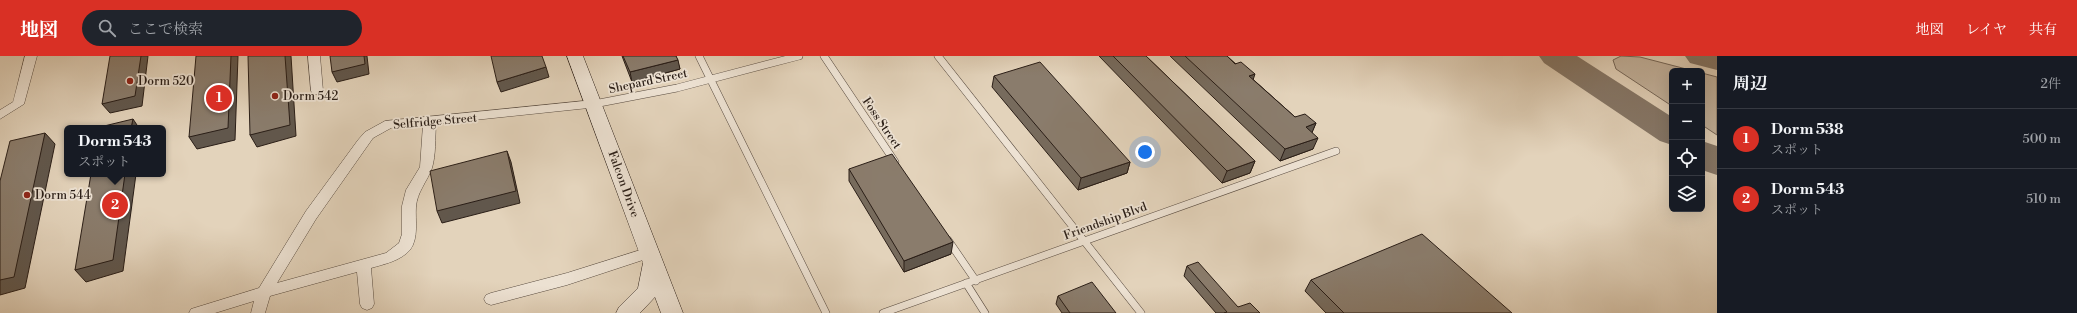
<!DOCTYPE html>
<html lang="ja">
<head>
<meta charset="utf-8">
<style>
  body { margin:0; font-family:"Libre Bodoni","Noto Serif JP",serif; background:#20242c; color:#f1f3f6 }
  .controls { position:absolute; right:12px; top:12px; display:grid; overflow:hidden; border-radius:6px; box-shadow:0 4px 16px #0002 }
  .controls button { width:36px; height:36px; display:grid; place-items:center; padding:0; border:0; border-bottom:1px solid #363941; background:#171b24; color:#f1f3f6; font:20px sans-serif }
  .you { position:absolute; left:1145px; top:96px; width:14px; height:14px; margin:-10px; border:3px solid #fff; border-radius:50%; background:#1a73e8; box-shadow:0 0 0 6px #1a73e833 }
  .badge { display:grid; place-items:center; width:26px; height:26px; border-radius:50%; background:#d93025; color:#fff; font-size:13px; font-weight:700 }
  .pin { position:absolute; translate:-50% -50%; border:2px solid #fff; box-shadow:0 1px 4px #0006 }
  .popup { position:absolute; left:64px; top:69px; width:102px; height:52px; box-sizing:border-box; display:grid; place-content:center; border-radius:6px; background:#171b24; filter:drop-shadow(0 1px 3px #0005); font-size:13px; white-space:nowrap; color:#9ea1a6 }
  .popup b { font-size:15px; color:#f1f3f6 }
  .popup::after { content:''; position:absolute; left:50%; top:100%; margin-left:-8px; border:8px solid transparent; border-top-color:#171b24 }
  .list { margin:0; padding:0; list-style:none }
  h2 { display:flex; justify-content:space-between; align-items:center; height:52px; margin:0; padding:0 16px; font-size:17px }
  h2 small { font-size:13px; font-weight:400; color:#9ea1a6 }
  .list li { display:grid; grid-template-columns:26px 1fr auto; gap:12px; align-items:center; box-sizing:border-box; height:60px; padding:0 16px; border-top:1px solid #363941 }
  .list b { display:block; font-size:15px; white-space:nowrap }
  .list p { margin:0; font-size:13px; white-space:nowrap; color:#9ea1a6 }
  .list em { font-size:13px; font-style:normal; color:#9ea1a6 }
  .icon { flex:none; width:22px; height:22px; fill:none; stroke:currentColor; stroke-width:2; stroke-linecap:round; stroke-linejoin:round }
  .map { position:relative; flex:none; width:1717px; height:257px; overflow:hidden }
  header { display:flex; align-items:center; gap:24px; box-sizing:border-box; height:56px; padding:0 20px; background:#d93025; color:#fff }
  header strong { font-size:19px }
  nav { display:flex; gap:22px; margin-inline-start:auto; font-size:14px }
  .search { width:280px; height:36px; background:#20242c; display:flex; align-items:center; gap:10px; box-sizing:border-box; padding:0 14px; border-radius:22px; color:#9ea1a6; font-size:15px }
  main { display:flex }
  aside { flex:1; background:#171b24 }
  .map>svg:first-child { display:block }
  .green { fill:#c4b49f; stroke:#77695b }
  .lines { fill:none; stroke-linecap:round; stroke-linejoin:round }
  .taxiway { fill:#867869; fill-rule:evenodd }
  .lane-casing { stroke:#584b40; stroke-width:8 }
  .street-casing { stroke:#584b40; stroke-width:1 }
  .secondary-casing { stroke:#2a1e17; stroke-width:1 }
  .lane { stroke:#ede2d3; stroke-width:7 }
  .street { fill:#ede2d3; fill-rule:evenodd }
  .secondary { fill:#ede2d3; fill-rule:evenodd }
  .wall { fill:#776b5d; stroke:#2a1e17 }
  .shaded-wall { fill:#61574c; stroke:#2a1e17 }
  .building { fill:#8a7c6c; stroke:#2a1e17 }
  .poi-dot { fill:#8f2418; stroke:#ede2d3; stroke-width:1.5 }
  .labels { text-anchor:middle; stroke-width:3.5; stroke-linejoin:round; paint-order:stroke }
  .poi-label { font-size:12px; fill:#2a1e17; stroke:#ede2d3; text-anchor:start }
  .street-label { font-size:12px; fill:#2a1e17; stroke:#ede2d3 }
</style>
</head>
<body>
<header>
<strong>地図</strong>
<div class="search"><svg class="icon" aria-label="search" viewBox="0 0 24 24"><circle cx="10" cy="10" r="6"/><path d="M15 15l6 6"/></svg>ここで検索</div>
<nav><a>地図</a><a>レイヤ</a><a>共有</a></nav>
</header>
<main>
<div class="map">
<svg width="1717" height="257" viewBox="0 0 1717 257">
  <rect width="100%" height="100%" fill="#e3d3bb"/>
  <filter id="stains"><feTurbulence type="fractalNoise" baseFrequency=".005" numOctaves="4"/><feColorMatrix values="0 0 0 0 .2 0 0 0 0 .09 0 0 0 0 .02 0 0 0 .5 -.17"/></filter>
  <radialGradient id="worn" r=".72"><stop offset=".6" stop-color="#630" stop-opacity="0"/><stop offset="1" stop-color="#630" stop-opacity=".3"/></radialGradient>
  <path class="green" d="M1621,0L1640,1L1694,15H1672V50L1616,13L1613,4Z
    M1702,17L1717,21V79L1702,69Z"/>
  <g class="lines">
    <path class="taxiway" d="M1539,0H1577L1672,61V89L1660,85L1544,7Z
      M1685,0H1717V14L1690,7Z
      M1702,85L1717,90V119L1702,114Z"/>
    <g class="lane-casing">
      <path id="lane" d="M699,0L826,257
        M824,0L895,106
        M938,0L1141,257
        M594,48L677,32L799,0
        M948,184L976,225
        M966,227L985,257
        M883,257L1336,95"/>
    </g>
    <g class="street-casing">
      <path id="street" d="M25,0H37L24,48L0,63V54L13,46Z
        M308,0H320L323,35L321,38H313L311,35Z
        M594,44L600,48L598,51L436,68C435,82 436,99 432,112C427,126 417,136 416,151C415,164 419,182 410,194C400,205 385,208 371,212L374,248L372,252L367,254L362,252L360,248L357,216L270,240L265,257H251L254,245L215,257H189L191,253L259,232L306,155L358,84L365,76L385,65ZM423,69L420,111L406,134L402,150V178L399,187L386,197L277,227L316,163L373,82L391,72Z
        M650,191L655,192L657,196L655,200L567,229L491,249L486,247L484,243L486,239L491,237L567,217Z"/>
    </g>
    <g class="secondary-casing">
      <path id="secondary" d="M567,0H583L683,257H661L655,241L640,257H616L619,251L638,232L643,207Z"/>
    </g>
    <use href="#lane" class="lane"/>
    <use href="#street" class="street"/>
    <use href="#secondary" class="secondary"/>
  </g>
  <path class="wall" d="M622,0H676L680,13L632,26Z
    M1099,0H1146L1255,105L1250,117L1222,127Z
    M1170,0H1227L1295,61L1316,67L1312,76L1313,93L1280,105Z
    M994,20L1130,106L1127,117L1078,134L992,31Z
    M849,113L951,198L904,216L849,125Z
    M1187,210L1238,251L1260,257H1216L1184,220Z
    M1311,224L1512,257H1326L1305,235Z
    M1058,240L1116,257H1062L1056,248Z"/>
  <path class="shaded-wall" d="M141,0H148L142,50L110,57L102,48Z
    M231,0H238L235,84L197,93L189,81Z
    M285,0H291L296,80L257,91L250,79Z
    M364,0H367L369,18L337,26L332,16Z
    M678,4L680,13L632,26L630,16Z
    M546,11L549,21L501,36L497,26Z
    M1255,18L1251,30L1249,20Z
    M133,63L139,72H131Z
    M1316,67L1311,79L1306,71Z
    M45,77L55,88L25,232L0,239V224Z
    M1318,82L1313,93L1280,105L1285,93Z
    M507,95L511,106L520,147L442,167L437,155Z
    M1255,105L1250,117L1222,127L1227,115Z
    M1130,106L1127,117L1078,134L1081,122Z
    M125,118H136L123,215L86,226L75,214Z
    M953,186L951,198L904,216V205Z"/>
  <path class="building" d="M110,0H141L135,40L102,48Z
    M196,0H231L228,72L189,81Z
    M248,0H285L290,69L250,79Z
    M330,0H364L365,8L332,16Z
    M491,0H542L546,11L497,26Z
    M623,0H676L678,4L630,16Z
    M1113,0H1146L1255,105L1227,115Z
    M1185,0H1227L1235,8L1241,6L1255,18L1249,20L1295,61L1305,58L1316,67L1306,71L1318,82L1285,93Z
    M1040,6L1130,106L1081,122L994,20Z
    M133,63L131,72H99L100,71Z
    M45,77L14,221L0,224V125L10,85Z
    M507,95L516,135L437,155L430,115Z
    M892,98L953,186L904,205L849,113Z
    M91,118H125L113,204L75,214Z
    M1422,178L1512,257H1344L1311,224Z
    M1198,206L1238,251L1250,247L1260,257H1224L1227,256L1187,210Z
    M1092,226L1116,257H1070L1058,240Z"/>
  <g class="poi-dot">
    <circle cx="130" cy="25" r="4"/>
    <circle cx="275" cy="40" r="4"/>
    <circle cx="27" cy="139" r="4"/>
  </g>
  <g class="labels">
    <g class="poi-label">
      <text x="138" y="29">Dorm 520</text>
      <text x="283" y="44">Dorm 542</text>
      <text x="35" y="143">Dorm 544</text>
    </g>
    <g class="street-label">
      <text transform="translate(648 25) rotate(-12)" y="4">Shepard Street</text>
      <text transform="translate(435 65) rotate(-5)" y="4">Selfridge Street</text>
      <text transform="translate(882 67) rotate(56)" y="4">Foss Street</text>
      <text transform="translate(624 128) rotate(70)" y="4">Falcon Drive</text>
      <text transform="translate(1105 165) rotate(-20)" y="4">Friendship Blvd</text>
    </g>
  </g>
  <rect width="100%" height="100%" filter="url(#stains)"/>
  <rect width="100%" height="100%" fill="url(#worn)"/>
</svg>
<div class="controls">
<button>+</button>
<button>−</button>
<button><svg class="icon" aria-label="locate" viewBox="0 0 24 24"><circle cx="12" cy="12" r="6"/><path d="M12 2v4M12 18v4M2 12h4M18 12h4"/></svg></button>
<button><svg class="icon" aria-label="layers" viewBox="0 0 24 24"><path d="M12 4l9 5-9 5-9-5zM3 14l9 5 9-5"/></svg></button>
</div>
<div class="you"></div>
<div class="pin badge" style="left:219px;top:42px">1</div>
<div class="pin badge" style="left:115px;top:149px">2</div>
<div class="popup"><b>Dorm 543</b>スポット</div>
</div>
<aside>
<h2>周辺<small>2件</small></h2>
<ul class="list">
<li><span class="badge">1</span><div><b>Dorm 538</b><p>スポット</p></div><em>500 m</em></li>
<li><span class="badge">2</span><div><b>Dorm 543</b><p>スポット</p></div><em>510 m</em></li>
</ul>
</aside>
</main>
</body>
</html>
